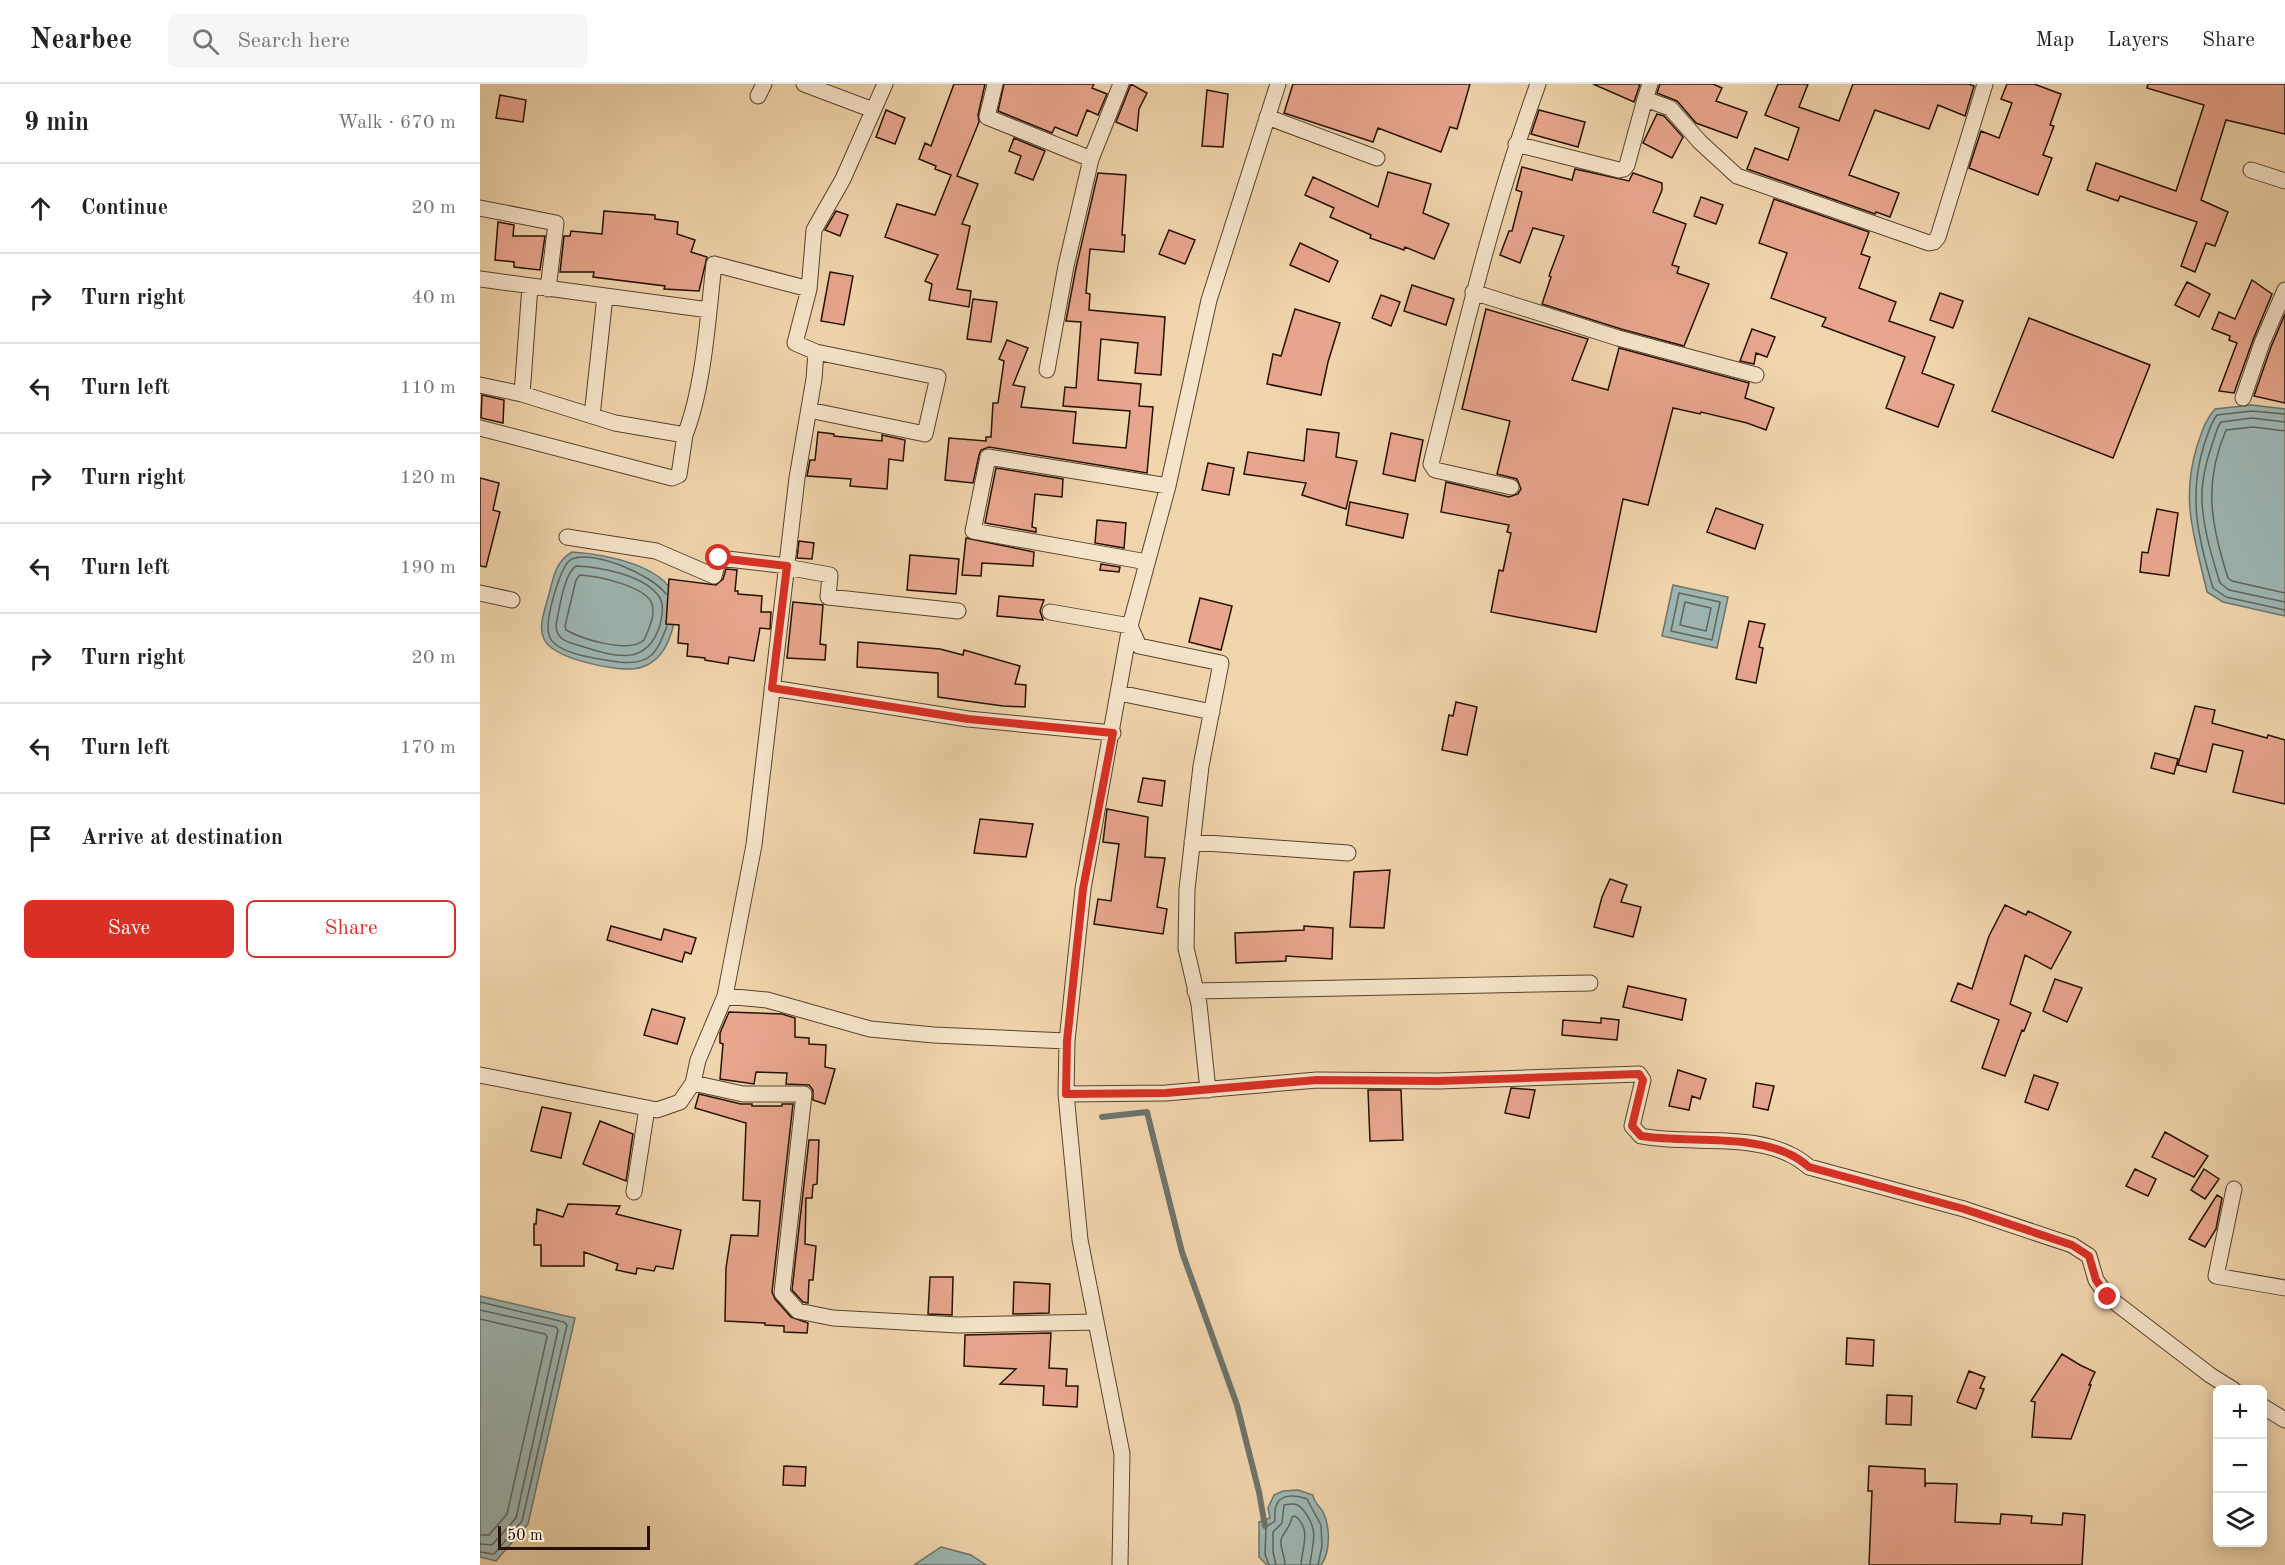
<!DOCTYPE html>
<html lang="en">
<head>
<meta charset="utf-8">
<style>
  body { margin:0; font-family:"Old Standard TT",serif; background:#f6f6f6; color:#222 }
  .controls { position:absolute; right:18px; bottom:18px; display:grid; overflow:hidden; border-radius:9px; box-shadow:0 3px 15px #0003 }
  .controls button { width:54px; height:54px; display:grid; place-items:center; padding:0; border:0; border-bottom:2px solid #e0e0e0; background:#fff; color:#222; font:30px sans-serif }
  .scale { position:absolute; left:18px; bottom:15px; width:152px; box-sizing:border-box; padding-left:6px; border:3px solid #241100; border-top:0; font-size:16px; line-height:21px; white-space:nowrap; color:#241100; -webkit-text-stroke:4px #f6e4ca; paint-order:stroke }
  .stop { position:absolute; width:18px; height:18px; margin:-14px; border:4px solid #d93025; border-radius:50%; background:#fff }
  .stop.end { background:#d93025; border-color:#fff; box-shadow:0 2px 6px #0008 }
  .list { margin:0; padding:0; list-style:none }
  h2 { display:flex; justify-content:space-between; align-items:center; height:78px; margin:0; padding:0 24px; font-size:26px }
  h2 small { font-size:20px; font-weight:400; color:#767676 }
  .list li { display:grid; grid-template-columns:39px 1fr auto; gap:18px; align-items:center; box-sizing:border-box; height:90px; padding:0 24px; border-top:2px solid #e0e0e0 }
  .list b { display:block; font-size:22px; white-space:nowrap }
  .list em { font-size:20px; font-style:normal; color:#767676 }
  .actions { display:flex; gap:12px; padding:18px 24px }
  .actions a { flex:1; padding:14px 0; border:2px solid #d93025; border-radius:9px; text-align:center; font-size:21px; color:#d93025 }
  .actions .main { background:#d93025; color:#fff }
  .icon { flex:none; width:33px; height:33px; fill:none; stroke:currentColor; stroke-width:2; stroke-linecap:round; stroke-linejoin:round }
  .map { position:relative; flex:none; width:1805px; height:1481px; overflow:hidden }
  header { display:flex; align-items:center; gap:36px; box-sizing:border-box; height:84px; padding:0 30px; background:#fff; border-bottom:2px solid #e0e0e0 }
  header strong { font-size:28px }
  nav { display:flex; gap:33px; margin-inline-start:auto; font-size:21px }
  .search { width:420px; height:54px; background:#f6f6f6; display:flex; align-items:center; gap:15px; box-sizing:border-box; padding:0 21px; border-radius:9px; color:#767676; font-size:22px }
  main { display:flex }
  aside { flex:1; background:#fff }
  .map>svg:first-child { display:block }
  .water { fill:#9db6b3; stroke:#6d746b; stroke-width:1.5 }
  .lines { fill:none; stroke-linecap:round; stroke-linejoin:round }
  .shore { stroke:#60645a; stroke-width:1.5 }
  .stream { stroke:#6d746b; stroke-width:6 }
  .building { fill:#e9a68e; stroke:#241100; stroke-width:1.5 }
  .minor-casing { stroke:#57422b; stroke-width:17 }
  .minor { stroke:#f6e4ca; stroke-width:15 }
  .route { stroke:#d93025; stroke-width:8 }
</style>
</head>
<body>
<header>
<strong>Nearbee</strong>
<div class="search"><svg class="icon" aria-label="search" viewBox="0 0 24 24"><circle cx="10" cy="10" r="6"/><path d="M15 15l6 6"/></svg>Search here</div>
<nav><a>Map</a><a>Layers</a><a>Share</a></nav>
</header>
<main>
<aside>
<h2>9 min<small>Walk · 670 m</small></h2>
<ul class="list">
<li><svg class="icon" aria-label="ahead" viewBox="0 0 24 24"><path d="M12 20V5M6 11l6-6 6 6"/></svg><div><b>Continue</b></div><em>20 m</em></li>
<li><svg class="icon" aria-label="right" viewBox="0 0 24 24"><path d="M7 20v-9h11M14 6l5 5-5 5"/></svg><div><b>Turn right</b></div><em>40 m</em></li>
<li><svg class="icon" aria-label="left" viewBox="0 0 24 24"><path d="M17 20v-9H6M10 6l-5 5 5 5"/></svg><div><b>Turn left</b></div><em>110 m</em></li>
<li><svg class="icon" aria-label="right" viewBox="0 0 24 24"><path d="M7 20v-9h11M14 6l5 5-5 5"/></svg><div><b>Turn right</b></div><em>120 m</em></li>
<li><svg class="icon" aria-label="left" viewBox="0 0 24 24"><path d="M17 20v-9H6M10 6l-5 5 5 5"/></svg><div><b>Turn left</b></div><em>190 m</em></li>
<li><svg class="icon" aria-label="right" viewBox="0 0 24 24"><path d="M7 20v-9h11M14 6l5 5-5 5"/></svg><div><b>Turn right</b></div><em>20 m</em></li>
<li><svg class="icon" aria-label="left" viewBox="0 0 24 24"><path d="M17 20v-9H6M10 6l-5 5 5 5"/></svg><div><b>Turn left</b></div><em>170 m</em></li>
<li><svg class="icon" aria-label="arrive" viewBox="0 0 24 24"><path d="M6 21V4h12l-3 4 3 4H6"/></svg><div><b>Arrive at destination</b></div></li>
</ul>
<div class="actions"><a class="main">Save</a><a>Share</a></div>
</aside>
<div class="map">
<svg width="1805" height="1481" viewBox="0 0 1805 1481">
  <rect width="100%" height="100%" fill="#f1d5ad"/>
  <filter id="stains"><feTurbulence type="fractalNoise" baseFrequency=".00333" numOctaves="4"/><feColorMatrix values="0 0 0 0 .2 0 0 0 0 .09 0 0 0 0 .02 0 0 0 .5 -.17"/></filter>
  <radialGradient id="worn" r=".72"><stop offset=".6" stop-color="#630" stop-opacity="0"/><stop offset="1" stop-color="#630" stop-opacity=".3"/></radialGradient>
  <path class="water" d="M1772,321L1805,325V532L1743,518L1727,508C1715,454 1700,418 1717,362C1722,348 1725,336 1735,325Z
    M92,468C122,470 192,481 196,520C197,525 195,532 194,538C192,550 186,566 177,574C171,580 161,585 152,585C132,586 73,575 64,555C57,542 67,520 70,506C74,490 77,477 92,468Z
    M1193,501L1248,513L1237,564L1182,552Z
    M0,1212L95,1234L48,1440L16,1477L0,1473Z
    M818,1406L833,1411C834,1419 839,1421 843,1428C850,1442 851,1468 841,1481H787L779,1473V1438L790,1434L788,1424L794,1411L803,1407Z
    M461,1463L491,1471L506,1481H434Z"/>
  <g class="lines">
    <path class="shore" d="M1805,330L1772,327L1737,331C1730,340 1728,350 1724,361C1708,412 1718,454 1733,504L1746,513L1805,526
      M1805,338L1772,334L1741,338L1738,343C1730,366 1721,391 1722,416C1723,444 1732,473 1740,499L1749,506L1805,518
      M1805,347L1773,343L1746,346C1723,400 1731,441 1748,494L1752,497L1805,509
      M96,482C120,483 166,491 180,514C184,521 182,533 180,541C167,583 135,573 101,562C88,558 76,556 76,541C79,527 84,489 96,482Z
      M100,491C117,492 166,502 172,520C176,531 168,547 164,556C149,570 102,555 86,546L85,542L96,496Z
      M1199,509L1240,518L1232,556L1191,547Z
      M186,510C172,491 115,466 92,475C80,480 68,530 68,543C68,549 69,555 74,559C88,572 121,575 139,578C171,582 177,568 187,542
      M1205,518L1231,524L1226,547L1200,541Z
      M0,1218L84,1238L87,1241L42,1437L14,1470L0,1468
      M0,1226L76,1243L78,1246L36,1434L12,1461L0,1460
      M0,1235L65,1250L67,1253L27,1430L9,1451H0
      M789,1481L785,1470L786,1443L795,1437C795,1431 794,1427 796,1422C800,1409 817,1411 827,1415L841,1441L842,1462L838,1481
      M796,1481L793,1468V1448L802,1439L804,1421C814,1419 818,1419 824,1427C840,1448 832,1458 830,1481
      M805,1481C805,1472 800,1465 801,1456C803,1448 811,1443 812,1433L815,1432C832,1445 822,1463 821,1481"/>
    <path class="stream" d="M622,1033L667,1028L702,1168L757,1321L779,1408L785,1442"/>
  </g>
  <path class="building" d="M474,0H505L498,31L499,38L477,92L498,100L482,140L490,142L477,205L491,207L489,223L449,216L452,200L445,197L458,171L405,153L417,120L455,131L471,91L455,85L456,82L439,75L445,59L451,62Z
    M524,0H614L612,4L627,10L618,31L607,26L597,52L575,43L572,49L518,27Z
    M651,0L667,9L659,25L657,47L636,38Z
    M813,0H990L977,45L970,43L961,68L898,44L893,58L804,29Z
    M1113,0H1160L1154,18Z
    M1180,0H1233L1242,4L1236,17L1267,28L1257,54L1216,39L1197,17L1177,9Z
    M1298,0H1328L1319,23L1359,37L1373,0H1489L1494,2L1485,32L1458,21L1449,45L1395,26L1369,91L1419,109L1410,133L1396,128L1395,130L1267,85L1275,64L1308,76L1319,44L1285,31Z
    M1527,0H1554L1581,10L1570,41L1574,42L1563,71L1572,74L1558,111L1489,84L1501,47L1519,54L1532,19L1521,15Z
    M1668,0H1805V50L1746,36L1721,116L1748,128L1735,162L1726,159L1715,188L1701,182L1717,138L1640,112L1638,117L1607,106L1616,79L1696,107L1724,21L1667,4Z
    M727,6L748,10L743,63L722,62Z
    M20,11L46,16L43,38L16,34Z
    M406,26L425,34L415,60L396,53Z
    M1059,26L1105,38L1098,63L1051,50Z
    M1177,30L1184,32L1203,53L1192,74L1163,59Z
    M534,54L565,67L553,96L535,89L541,72L529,67Z
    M1042,83L1092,96L1095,85L1149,97L1153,89L1182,99V106L1173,128L1206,140L1192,181L1199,183L1197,189L1229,200L1204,262L1141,245L1062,220L1071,193L1069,192L1084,152L1053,144L1040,179L1020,171L1029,147H1032L1042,108L1036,106Z
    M908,88L951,100L943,129L969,140L954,175L925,163L924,166L890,154L891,151L850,133L854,124L825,111L833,93L898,123Z
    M618,89L646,91L642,151H645L644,168L610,165L606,209L610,210L609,226L685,233L681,291L655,289L658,259L621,255L618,296L661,300L659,322L673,323L667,389L509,363L501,366L499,371L493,399L465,396L469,354L506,357V353H511L513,319H518L524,277L519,275L527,256L548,264L533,301L545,303L541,323L596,328L593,359L646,364L650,327L583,322L585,303L596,304L601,238L586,237L596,184Z
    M1221,113L1243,121L1236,140L1214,132Z
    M1294,115L1389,148L1381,170L1390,173L1379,204L1416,218L1409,237L1455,253L1442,289L1474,301L1458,343L1406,324L1425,273L1342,242L1346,234L1291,214L1307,169L1279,159Z
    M124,127L175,131V135L198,138L197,150L215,156L211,168L227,173L219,207L184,205L185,202L113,193L114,188H80L84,152H90L91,147L122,150Z
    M356,127L368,131L360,152L345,146Z
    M18,138L34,141L33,152H65L60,186L34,183V178L15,176Z
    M689,146L715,156L705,180L679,170Z
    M820,159L858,177L849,198L810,181Z
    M350,188L373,192L364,241L341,237Z
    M1772,196L1792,210L1773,256L1754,309L1739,307L1757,259L1749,256L1750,252L1732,245L1739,228L1755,235Z
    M1707,198L1730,210L1719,233L1695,221Z
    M932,201L974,215L966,241L924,227Z
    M1460,209L1483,217L1473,244L1450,236Z
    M901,211L920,218L911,242L892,234Z
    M493,215L517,218L511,258L487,255Z
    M815,225L860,239L848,278L841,311L787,300L793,270L801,272Z
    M1006,225L1108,255L1092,296L1128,306L1139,264L1269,299L1265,314L1294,324L1286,346L1267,339L1221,328L1220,330L1193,324L1168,421L1143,415L1116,548L1011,528L1019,486L1023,487L1031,449L1027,448L1029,441L961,428L966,398L1029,413L1038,410L1041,405L1037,395L1017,390L1030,337L982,325Z
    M1805,230V319L1774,312L1791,263Z
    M1549,234L1670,281L1633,374L1512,327Z
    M1272,245L1295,253L1287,273L1276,269L1274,280L1260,277Z
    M2,311L24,316L23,339L1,334Z
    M827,345L859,349L856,373L877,377L866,425L822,411L826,399L764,390L768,368L824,377Z
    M338,348L354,350V352L402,357V351L425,356L423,377L409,375L407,405L370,402L371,395L327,392L330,376H335Z
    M911,349L943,356L935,397L903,390Z
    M728,379L754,384L749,411L722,406Z
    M516,384L583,395L582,413L555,410L552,443L556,444V448L505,439Z
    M0,394L19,399L13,426L20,428L6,483L0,482Z
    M870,418L928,430L923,454L866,441Z
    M1236,424L1283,441L1275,465L1227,448Z
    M1677,425L1698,429L1689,492L1660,488L1662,468L1668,469Z
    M617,436L646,439L644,464L615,459Z
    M486,454L554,468L553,482L502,479L501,492L482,491Z
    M319,457L334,459L332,475L317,474Z
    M430,471L479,475L476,510L427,506Z
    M621,480L640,483L639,488L620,486Z
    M246,485L257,486L255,507H258V510L282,512L281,528H291L290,545L280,544L274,577L249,573L248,580L225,576V574L207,572L208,560L198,559L199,541L186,540L189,495L236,501L243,495Z
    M519,512L564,516L560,527L563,536L517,532Z
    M720,514L752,522L741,566L709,558Z
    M313,518L343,521L340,560L346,561L345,576L307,574Z
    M1269,537L1285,540L1279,563L1283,564L1276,599L1256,595Z
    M378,558L460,565L483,571L484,566L540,582L535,600L546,601L545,623L523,622L458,613V589L377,583Z
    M976,618L997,623L987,671L962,666L969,631L973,632Z
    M1715,622L1735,626L1732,639L1787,654L1788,651L1805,656V720L1753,708L1763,667L1733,660L1726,688L1698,681Z
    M1675,669L1698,675L1694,690L1671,684Z
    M663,694L685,697L682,722L658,718Z
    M627,725L668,733L665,773L685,774L677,823L687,825L683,850L614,840L618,815L631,817L639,760L623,758Z
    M500,735L553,740L546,773L494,769Z
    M910,786L904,844L870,843L874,788Z
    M1130,795L1147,801L1141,818L1161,823L1153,853L1114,843L1122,813Z
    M1525,821L1546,831L1548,827L1591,848L1571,885L1545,871L1530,920L1551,929L1544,947L1542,946L1525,992L1502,984L1519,936L1471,917L1478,899L1492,905L1509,852Z
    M131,842L181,856L184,845L216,854L211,870L205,868L202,878L127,856Z
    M824,842L853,844L852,875L806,872V877L756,879L755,849L824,846Z
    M1575,895L1602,904L1587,938L1563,927Z
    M1148,902L1206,915L1202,936L1143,923Z
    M172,925L205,934L197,960L164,951Z
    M249,928L302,930L315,934V953L329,954V960L346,961L345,983L355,985L345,1020L333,1016V1006L329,1001L306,1000L307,989L276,988L274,1000L240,995L243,960L240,959V949Z
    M1121,934L1139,936L1137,956L1082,951L1083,936L1121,939Z
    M1198,986L1226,995L1220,1015L1212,1012L1209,1026L1189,1022Z
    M1554,991L1578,999L1568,1026L1545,1018Z
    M1276,999L1294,1002L1288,1026L1273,1023Z
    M1031,1004L1055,1006L1049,1034L1025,1029Z
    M888,1006H921L923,1056L890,1057Z
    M219,1010L261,1020H272V1022H302V1020H313L292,1208L295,1215L311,1233L328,1239L327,1249L304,1248V1242L285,1241V1239L245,1237L246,1184L251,1151L278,1152L280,1117L263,1116L266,1039L215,1024Z
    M62,1023L91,1029L81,1074L51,1067Z
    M120,1037L153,1050L146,1097L103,1080Z
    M1685,1048L1728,1072L1714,1093L1672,1073Z
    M329,1056H339L337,1100L333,1101L332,1114H326L325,1160L336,1162L333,1196H329L328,1219L323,1218L312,1206Z
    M1655,1085L1676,1095L1668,1112L1646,1102Z
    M1724,1085L1739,1095L1725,1115L1711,1106Z
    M1737,1111L1742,1114L1736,1145L1725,1163L1709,1155Z
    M88,1120L140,1122L136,1130L201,1146L193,1185L176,1182L174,1187L157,1184L156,1190L136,1186L138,1180L104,1168V1182H61V1161H54V1140H56L57,1125L83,1133Z
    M450,1193H473L472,1231L448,1230Z
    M534,1198L570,1200L569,1229L533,1230Z
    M571,1249L569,1284L587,1285L586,1302H598L597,1323L563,1321L564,1302L520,1300L536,1285L484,1282L485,1251Z
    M1367,1254L1394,1256L1393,1282L1366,1280Z
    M1582,1270L1600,1281L1615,1288L1609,1301H1611L1591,1355L1552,1353L1555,1318L1551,1317Z
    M1489,1287L1505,1293L1500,1304L1504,1305L1496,1325L1477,1318Z
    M1407,1311L1432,1312L1431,1341L1406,1340Z
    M304,1382L326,1383L325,1402L303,1401Z
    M1389,1382L1445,1385V1403L1446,1399L1477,1400L1475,1438L1520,1440L1521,1430L1552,1432L1551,1439L1582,1441L1583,1429L1605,1431L1602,1481H1389L1392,1407H1388Z"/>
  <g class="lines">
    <g class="minor-casing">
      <path id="minor" d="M324,0L393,26
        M515,0L507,33L611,75
        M1170,0L1165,15L1190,24L1220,58L1257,92L1449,159L1454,158L1458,153L1505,0
        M278,12L284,0
        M787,33L897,74
        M1036,60L1139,86L1144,85L1147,81L1165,15
        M1771,86L1805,97
        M0,124L76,139L68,205
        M0,195L229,226
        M993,208L1138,254L1276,291
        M567,286L586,182L611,75L641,0
        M0,301L42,310L135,339L205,351C224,303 228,232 234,180L329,205
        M42,310L50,202
        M1763,314L1782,259L1805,206
        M329,326L445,350L458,293L336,268
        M112,332L125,212
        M0,344L192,394L199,391L205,351
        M1031,403L955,386L951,380C983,252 1013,124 1058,0
        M87,453L176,467L234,492L239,474L307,482
        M667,478L493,447L508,373L688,402
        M306,483L350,491L348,513L478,527
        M0,509L32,516
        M570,528L650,542L659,562L741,579L721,682L707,805L706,864L719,920L728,1006
        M292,604L488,635L633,649
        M639,609L732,628
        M712,758L868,769
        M715,907L1110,899
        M245,912L287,916L390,945L454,951L587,957
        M0,991L177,1026L200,1018L213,999L218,976L245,912L274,761L317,394L334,295L336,268L315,259L329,205L334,146L363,95L405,0
        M213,999L263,1010H324L302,1209L318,1227L353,1234L478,1241L616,1238
        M586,1010L686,1009L837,996L958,997L1159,990L1163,996L1152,1042L1161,1052C1207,1061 1266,1049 1309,1070C1316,1073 1323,1078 1329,1083L1484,1125L1592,1161L1609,1172L1616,1196L1628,1213L1730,1291L1754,1306
        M1754,1105L1736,1192L1805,1204
        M154,1108L167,1024
        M1782,1322L1805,1336
        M640,1481L642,1370L600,1156L586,1010L587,957L603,805L650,542L688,402L729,216L798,0"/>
    </g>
    <use href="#minor" class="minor"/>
  </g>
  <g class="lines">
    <path class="route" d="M239,474L307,482L292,604L488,635L633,649L603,805L587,957L586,1010L686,1009L837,996L958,997L1159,990L1163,996L1152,1042L1161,1052C1206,1059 1268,1050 1309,1070C1316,1073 1323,1078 1329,1083L1484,1125L1592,1161L1609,1172L1616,1196L1628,1213"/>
  </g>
  <rect width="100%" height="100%" filter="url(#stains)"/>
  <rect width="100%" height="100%" fill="url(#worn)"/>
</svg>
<div class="controls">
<button>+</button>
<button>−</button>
<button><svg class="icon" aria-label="layers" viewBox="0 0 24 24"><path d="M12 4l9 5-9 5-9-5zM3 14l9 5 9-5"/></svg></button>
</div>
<div class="scale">50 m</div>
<div class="stop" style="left:239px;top:474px"></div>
<div class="stop end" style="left:1628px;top:1213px"></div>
</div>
</main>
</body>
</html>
